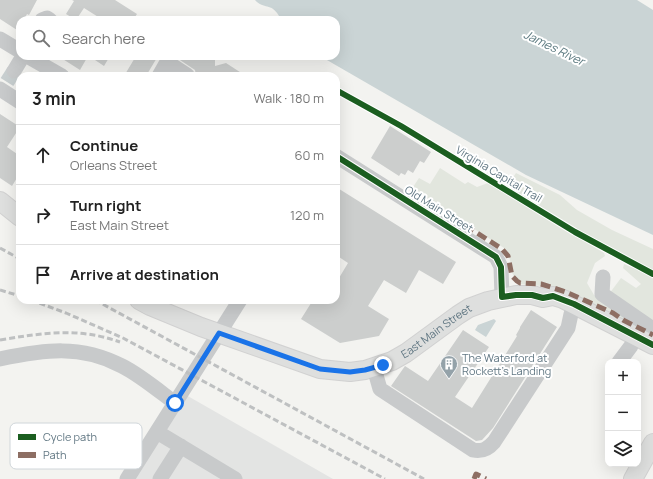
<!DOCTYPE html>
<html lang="en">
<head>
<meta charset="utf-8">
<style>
  body { margin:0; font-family:Manrope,sans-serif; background:#f6f6f6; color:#222 }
  .controls { position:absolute; right:12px; bottom:12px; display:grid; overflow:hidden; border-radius:8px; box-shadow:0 4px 16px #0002 }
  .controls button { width:36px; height:36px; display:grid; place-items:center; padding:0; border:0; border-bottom:1px solid #e0e0e0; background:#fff; color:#222; font:20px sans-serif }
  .stop { position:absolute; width:12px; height:12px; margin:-9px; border:3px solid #1a73e8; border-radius:50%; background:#fff }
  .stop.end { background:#1a73e8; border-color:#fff; box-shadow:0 1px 4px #0008 }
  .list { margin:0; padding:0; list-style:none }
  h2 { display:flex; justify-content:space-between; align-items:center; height:52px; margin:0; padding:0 16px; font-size:17px }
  h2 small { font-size:13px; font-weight:400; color:#767676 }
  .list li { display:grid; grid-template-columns:26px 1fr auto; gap:12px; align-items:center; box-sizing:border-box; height:60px; padding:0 16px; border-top:1px solid #e0e0e0 }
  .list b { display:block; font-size:15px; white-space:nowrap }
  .list p { margin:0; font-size:13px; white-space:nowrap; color:#767676 }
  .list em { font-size:13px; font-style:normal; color:#767676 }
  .icon { flex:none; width:22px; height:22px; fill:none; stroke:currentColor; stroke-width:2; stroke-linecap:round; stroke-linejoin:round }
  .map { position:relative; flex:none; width:653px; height:479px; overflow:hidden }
  .search { position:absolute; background:#fff; box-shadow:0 4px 16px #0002; left:16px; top:16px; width:324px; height:44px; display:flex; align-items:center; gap:10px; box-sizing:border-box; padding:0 14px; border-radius:12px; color:#767676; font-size:15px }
  .panel { position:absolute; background:#fff; box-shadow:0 4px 16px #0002; left:16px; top:72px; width:324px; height:232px; border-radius:12px }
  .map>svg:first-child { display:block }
  .built { fill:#e3e4e3 }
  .green { fill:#e2e6de }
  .water { fill:#cad4d5 }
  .building { fill:#cccecd }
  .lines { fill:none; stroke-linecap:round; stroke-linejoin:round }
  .minor-tunnel { stroke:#c7cecf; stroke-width:15; stroke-dasharray:15 8; stroke-linecap:butt }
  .major-casing { stroke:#d1d1d1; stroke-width:20 }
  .minor { stroke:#c8cacb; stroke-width:15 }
  .major { stroke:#dedfde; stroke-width:18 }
  .rail { stroke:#bec0c1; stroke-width:3; stroke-dasharray:6 3; stroke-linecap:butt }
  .quiet { stroke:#8d6e63; stroke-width:5; stroke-dasharray:10 5; stroke-linecap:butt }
  .cycleway-casing { stroke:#fff; stroke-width:8 }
  .cycleway { stroke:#1b5e20; stroke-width:6 }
  .route { stroke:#1a73e8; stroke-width:5 }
  .labels { text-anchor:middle; stroke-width:4; stroke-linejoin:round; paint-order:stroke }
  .street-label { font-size:11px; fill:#617783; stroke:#fff }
  .poi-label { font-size:11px; fill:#617783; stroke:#fff; text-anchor:start }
  .water-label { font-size:12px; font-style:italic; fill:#5c7a80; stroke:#fff }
  .key { fill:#fff; stroke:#d0d6da; stroke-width:1 }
  .key-label { font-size:11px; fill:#617783 }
</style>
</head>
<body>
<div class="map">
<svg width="653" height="479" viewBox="0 0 653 479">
  <rect width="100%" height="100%" fill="#f3f3f0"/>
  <path class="built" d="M186,395L333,479H134Z"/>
  <path class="green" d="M440,168L465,184L468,182L477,187L488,183L604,253L605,256L595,263L587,283L594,295L646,327L653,336L565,292L541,286L519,284V281C510,275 512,269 510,260C509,256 506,252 504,248L415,191L413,187L419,178L430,184Z
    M516,173L560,195L577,210L612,230L653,249V271L586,236L506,188Z
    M624,264L653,276V321L609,294L621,278L636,288L641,284L623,268Z"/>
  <path class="water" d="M255,0H637L653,10V235L526,175L320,56H336V20H274L279,16C271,2 264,10 255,0Z
    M494,319L496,321L486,337L475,330L478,325Z"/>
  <path class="building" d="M0,0H37L29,15L27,14L24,20H20V26L17,30L0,19Z
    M72,0H115L137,14L133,20H103L84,8L76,20L66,14L74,1Z
    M58,56H88L80,70Z
    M89,56H110L104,66Z
    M136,56H158L146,76H124Z
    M174,56H212L215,58V66L226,63L246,76H196L195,70Z
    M0,114L20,127L7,147L20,156V173L12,186L0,178Z
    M390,126L431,152L424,163L420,161L413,173L408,170L405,175L401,173L399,176L371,158Z
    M336,187L456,262L443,284L419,270L406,293L384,280L368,306L389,319L379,336L340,343L301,319L313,300H336V283L348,263L336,255Z
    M531,310L557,327L493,428L482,440L476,441L391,386L405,366L428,381L463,330L489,347L455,397L472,408L517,336L516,335L520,328V327Z"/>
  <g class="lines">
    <path class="minor-tunnel" d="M7,82L14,71"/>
    <g class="major-casing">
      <g id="major">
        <path d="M0,201L20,217"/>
        <path id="s1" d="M139,300L150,306L201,327L320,369L350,372L365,370L392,361L406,353L458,315L469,308L488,301L516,295H532L543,298L553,296L563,299L653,345"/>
        <path d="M633,479L653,443"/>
      </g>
    </g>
    <path class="minor" d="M42,20L47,18L50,20
      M0,39L20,51
      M27,56L62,76
      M14,71L23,56
      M159,76L167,62L187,75
      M0,89L20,102
      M336,156L496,257L501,267L502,297
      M603,277L602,294L653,329
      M0,359C44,350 80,344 122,366C140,375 159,391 175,403
      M619,362L631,346
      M374,368L380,389L473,450C482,452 488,449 494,442L568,328L571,314
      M157,432L235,479
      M127,479L240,300
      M160,479L181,446"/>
    <use href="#major" class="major"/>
    <path class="rail" d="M0,248L20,259
      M0,290L20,296
      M31,300L66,313L123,338L385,479
      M95,300L424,479
      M0,340C43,333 78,327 120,342"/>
    <path class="quiet" d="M454,218L457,223L460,222L502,249L508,256L512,276L517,281L520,283L541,284L566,292L613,313L623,320L653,335
      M474,479L476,474L486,479"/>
    <g class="cycleway-casing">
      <path id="cycleway" d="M336,90L401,126L575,232L653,274
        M336,156L496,257L501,267L502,297L516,295H532L543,298L553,296L574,304L653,345"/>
    </g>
    <use href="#cycleway" class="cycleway"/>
  </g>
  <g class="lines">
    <path class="route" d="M175,403L219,333L320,369L350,372L365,370L383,365"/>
  </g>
  <defs>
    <g id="building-pin" transform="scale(0.9)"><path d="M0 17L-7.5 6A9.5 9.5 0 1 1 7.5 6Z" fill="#94a2a9" stroke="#fff"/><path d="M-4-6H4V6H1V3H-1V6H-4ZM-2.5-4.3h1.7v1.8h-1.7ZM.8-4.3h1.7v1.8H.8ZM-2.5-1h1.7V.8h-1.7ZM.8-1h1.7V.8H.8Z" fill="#fff"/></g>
  </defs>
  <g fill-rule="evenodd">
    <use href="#building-pin" x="449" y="364"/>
  </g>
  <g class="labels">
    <g class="street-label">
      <text transform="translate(499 174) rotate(31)" y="4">Virginia Capital Trail</text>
      <text transform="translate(439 209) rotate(32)" y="4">Old Main Street</text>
      <text dy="4" stroke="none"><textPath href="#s1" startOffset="321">East Main Street</textPath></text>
    </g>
    <g class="poi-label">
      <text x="462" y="362">The Waterford at<tspan x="462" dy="13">Rockett's Landing</tspan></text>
    </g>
    <g class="water-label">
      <text transform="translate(554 48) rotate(26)" y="4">James River</text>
    </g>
  </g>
  <rect x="10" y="423" width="132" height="46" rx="6" class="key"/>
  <rect x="18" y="434" width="18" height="6" fill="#1b5e20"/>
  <rect x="18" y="452" width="18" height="6" fill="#8d6e63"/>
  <g class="key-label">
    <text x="43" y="441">Cycle path</text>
    <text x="43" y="459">Path</text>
  </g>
</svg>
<div class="controls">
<button>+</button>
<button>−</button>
<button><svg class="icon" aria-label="layers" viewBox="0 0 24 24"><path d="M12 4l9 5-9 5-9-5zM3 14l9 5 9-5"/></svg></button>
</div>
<div class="stop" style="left:175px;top:403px"></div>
<div class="stop end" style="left:383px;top:365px"></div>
<div class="search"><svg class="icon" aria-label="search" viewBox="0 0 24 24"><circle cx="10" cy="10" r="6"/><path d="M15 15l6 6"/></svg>Search here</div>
<section class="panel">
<h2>3 min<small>Walk · 180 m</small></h2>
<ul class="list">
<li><svg class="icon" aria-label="ahead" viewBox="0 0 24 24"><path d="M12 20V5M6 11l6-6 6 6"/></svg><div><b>Continue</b><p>Orleans Street</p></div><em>60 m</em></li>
<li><svg class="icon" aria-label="right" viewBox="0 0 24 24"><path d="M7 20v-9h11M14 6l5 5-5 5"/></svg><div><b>Turn right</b><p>East Main Street</p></div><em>120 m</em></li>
<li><svg class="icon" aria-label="arrive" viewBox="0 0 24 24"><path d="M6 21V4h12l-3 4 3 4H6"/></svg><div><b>Arrive at destination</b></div></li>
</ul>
</section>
</div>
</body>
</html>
